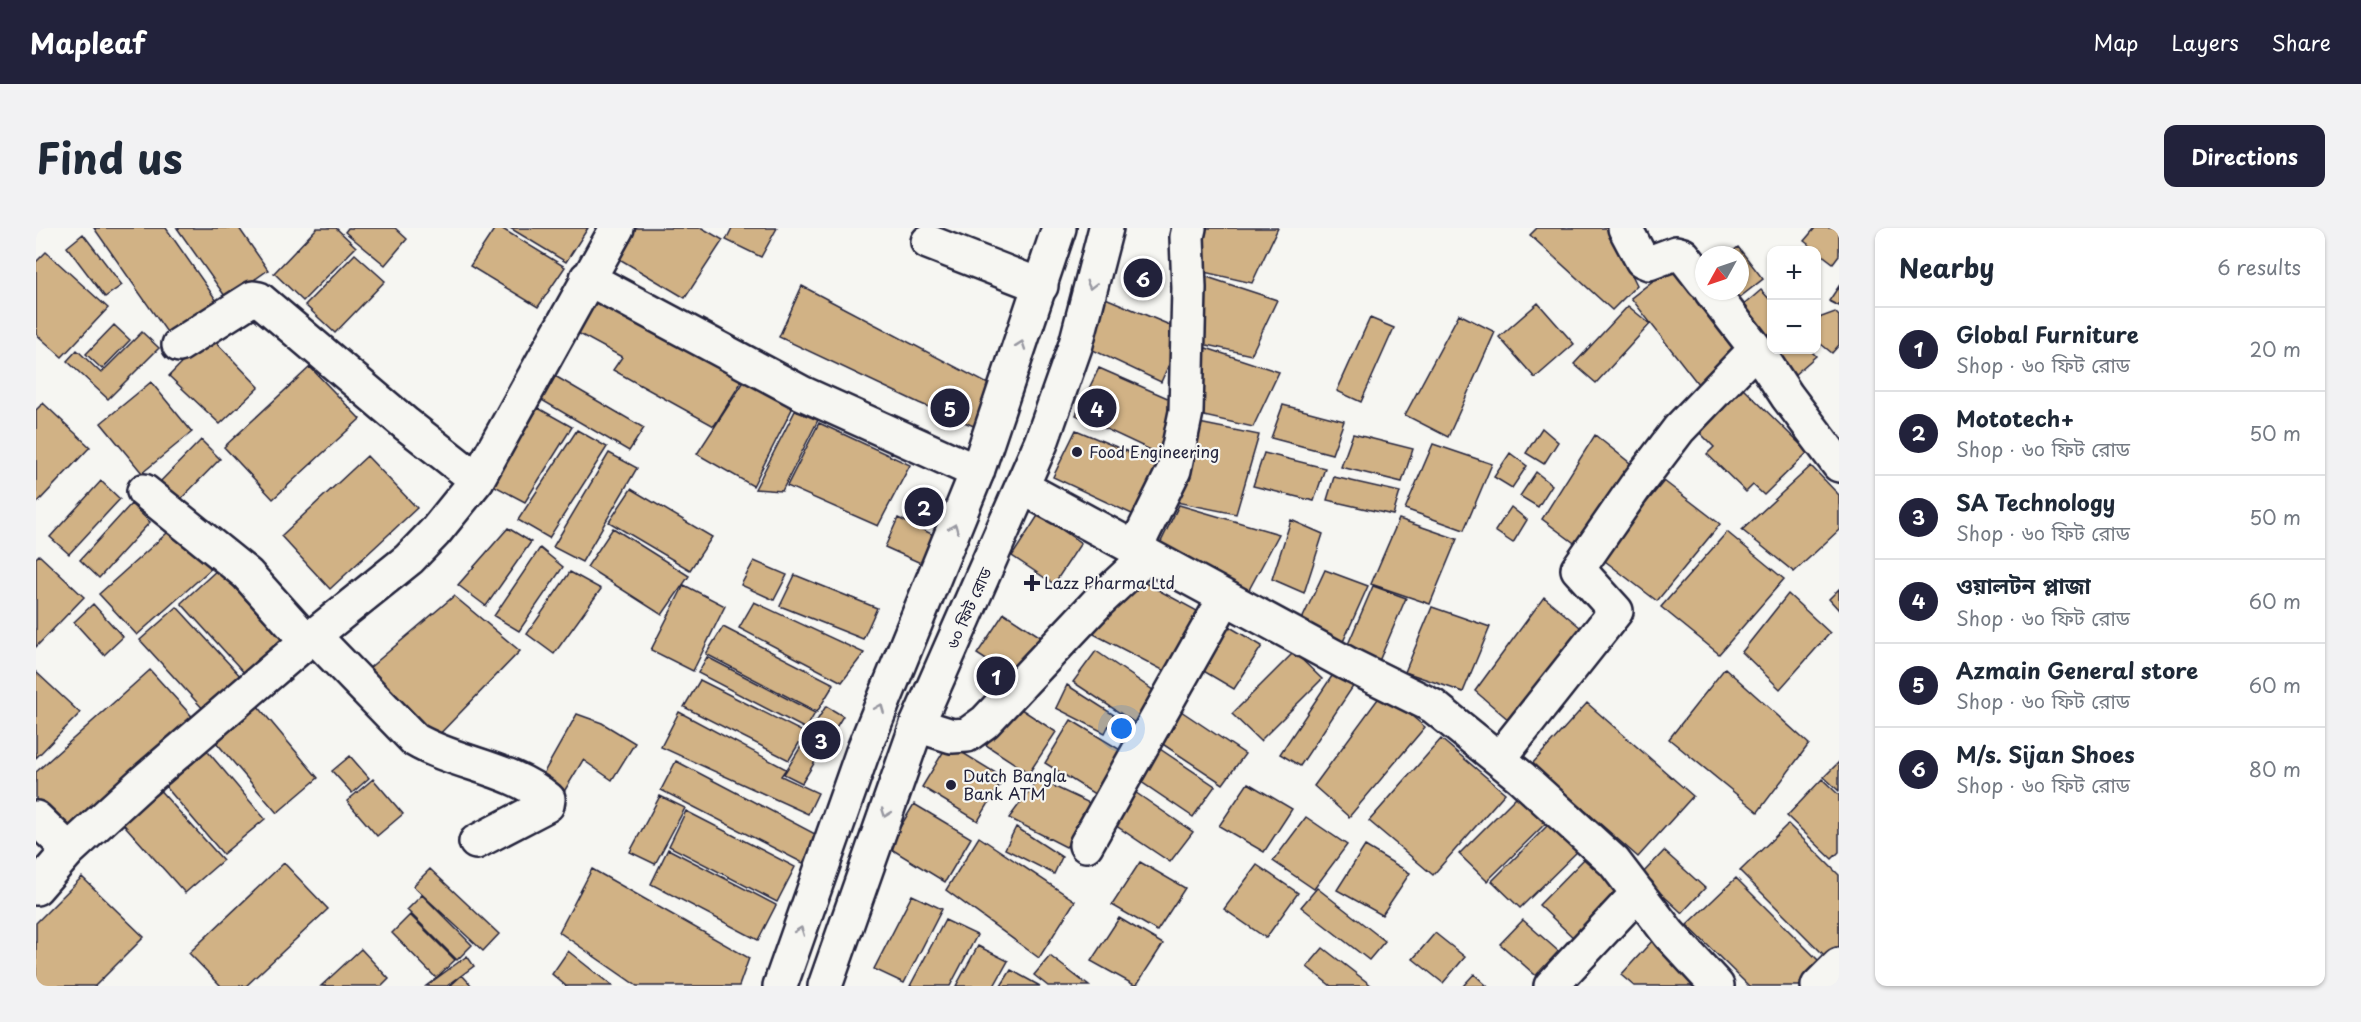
<!DOCTYPE html>
<html lang="en">
<head>
<meta charset="utf-8">
<style>
  body { margin:0; font-family:"Playpen Sans","Noto Sans Bengali",sans-serif; background:#f2f2f3; color:#1f2937 }
  .controls { position:absolute; right:18px; top:18px; display:grid; overflow:hidden; border-radius:12px; box-shadow:0 2px 4px #0004 }
  .controls button { width:54px; height:54px; display:grid; place-items:center; padding:0; border:0; border-bottom:2px solid #e0e1e3; background:#fff; color:#1f2937; font:30px sans-serif }
  .compass { position:absolute; left:1659px; top:18px; width:54px; height:54px; border-radius:50%; background:#fff; box-shadow:0 2px 4px #0004; rotate:230deg }
  .you { position:absolute; left:1086px; top:501px; width:21px; height:21px; margin:-15px; border:4px solid #fff; border-radius:50%; background:#1a73e8; box-shadow:0 0 0 9px #1a73e833 }
  .badge { display:grid; place-items:center; width:39px; height:39px; border-radius:50%; background:#22223b; color:#fff; font-size:20px; font-weight:700 }
  .pin { position:absolute; translate:-50% -50%; border:3px solid #fff; box-shadow:0 2px 6px #0006 }
  .list { margin:0; padding:0; list-style:none }
  h2 { display:flex; justify-content:space-between; align-items:center; height:78px; margin:0; padding:0 24px; font-size:26px }
  h2 small { font-size:20px; font-weight:400; color:#747a83 }
  .list li { display:grid; grid-template-columns:39px 1fr auto; gap:18px; align-items:center; box-sizing:border-box; height:84px; padding:0 24px; border-top:2px solid #e0e1e3 }
  .list b { display:block; font-size:22px; white-space:nowrap }
  .list p { margin:0; font-size:20px; white-space:nowrap; color:#747a83 }
  .list em { font-size:20px; font-style:normal; color:#747a83 }
  .map { position:relative; flex:none; width:1803px; height:758px; overflow:hidden; border-radius:12px }
  header { display:flex; align-items:center; gap:36px; box-sizing:border-box; height:84px; padding:0 30px; background:#22223b; color:#fff }
  header strong { font-size:28px }
  nav { display:flex; gap:33px; margin-inline-start:auto; font-size:21px }
  .intro { display:flex; align-items:center; justify-content:space-between; box-sizing:border-box; height:144px; padding:0 36px }
  h1 { margin:0; font-size:42px }
  .button { padding:15px 27px; border-radius:12px; background:#22223b; color:#fff; font-size:21px; font-weight:700 }
  main { display:flex; gap:36px; padding:0 36px }
  aside { flex:1; background:#fff; border-radius:12px; box-shadow:0 2px 4px #0004 }
  .map>svg:first-child { display:block }
  .building { fill:#d1b285; stroke:#22223b; stroke-width:1.5 }
  .lines { fill:none; stroke-linecap:round; stroke-linejoin:round }
  .minor-casing { stroke:#22223b; stroke-width:38 }
  .tertiary-casing { stroke:#22223b; stroke-width:38 }
  .minor { stroke:#f6f6f2; stroke-width:33 }
  .tertiary { stroke:#f6f6f2; stroke-width:33 }
  .oneway { stroke:#9797a0 }
  .poi-dot { fill:#22223b; stroke:#f6f6f2; stroke-width:2 }
  .labels { text-anchor:middle; stroke-width:4.5; stroke-linejoin:round; paint-order:stroke }
  .poi-label { font-size:16px; fill:#22223b; stroke:#f6f6f2; text-anchor:start }
  .street-label { font-size:16px; fill:#22223b; stroke:#f6f6f2 }
</style>
</head>
<body>
<header>
<strong>Mapleaf</strong>
<nav><a>Map</a><a>Layers</a><a>Share</a></nav>
</header>
<div class="intro"><h1>Find us</h1><a class="button">Directions</a></div>
<main>
<div class="map">
<svg width="1803" height="758" viewBox="0 0 1803 758">
  <rect width="100%" height="100%" fill="#f6f6f2"/>
  <filter id="ink" filterUnits="userSpaceOnUse"><feTurbulence type="fractalNoise" baseFrequency=".0167" numOctaves="2"/><feDisplacementMap in="SourceGraphic" scale="12" xChannelSelector="R" yChannelSelector="G"/><feConvolveMatrix kernelMatrix="1 2 1 2 8 2 1 2 1" color-interpolation-filters="sRGB"/></filter>
  <g filter="url(#ink)">
    <path class="building" d="M58,0H130L183,76L135,110Z
      M141,0H203L232,42L191,71Z
      M281,0H300L320,19L267,73L238,45Z
      M312,0H359L371,11L349,37L309,4Z
      M459,0H465L529,39L502,79L434,38Z
      M474,0H552L530,34Z
      M600,0H666L687,12L649,70L580,29Z
      M696,0H741L725,29L690,12Z
      M1163,0H1242L1216,55L1159,42Z
      M1501,0H1573L1601,57L1576,82L1494,7Z
      M1779,0H1803V27L1797,35L1768,13Z
      M47,6L86,57L69,69L31,19Z
      M1702,19L1727,51L1699,73L1691,63H1704V27H1692Z
      M10,24L72,80L26,129L0,106V34Z
      M319,26L349,53L299,105L269,77Z
      M1641,34L1707,120L1662,156L1595,70Z
      M1165,47L1241,72L1215,127L1157,114Z
      M766,58L954,157L940,199L883,175L743,109Z
      M1803,58V78L1793,73Z
      M1725,62L1736,74V103L1728,110L1704,80Z
      M562,63L711,145L678,198L577,142L586,129L538,103Z
      M1067,69L1148,103L1125,154L1044,116Z
      M1502,75L1538,116L1499,150L1463,109Z
      M1592,78L1614,96L1560,155L1538,136Z
      M1799,84L1803,88V117L1796,125L1780,112V91Z
      M1423,86L1459,104L1412,209L1369,187Z
      M1334,90L1358,100L1325,174L1301,163Z
      M78,97L94,112L66,141L50,126Z
      M106,104L123,120L72,171L31,133L41,122L65,145Z
      M173,107L223,159L184,196L133,148Z
      M1736,113V122H1774L1780,128L1757,148L1730,118Z
      M1167,119L1243,144L1217,199L1159,186Z
      M274,139L324,191L237,271L188,219Z
      M1063,140L1143,175L1121,225L1040,187Z
      M519,148L608,200L593,223L504,171Z
      M709,152L757,179L717,258L661,226Z
      M115,154L156,204L106,245L65,195Z
      M1704,157L1772,224L1728,267L1717,257L1710,264L1671,226L1678,219L1660,201Z
      M7,175L54,219L0,276V182Z
      M1247,177L1308,193L1296,226L1235,210Z
      M502,180L536,199L489,274L455,256Z
      M759,183L782,192L746,263L719,261Z
      M1158,194L1223,207L1200,286L1135,273Z
      M783,195L874,237L842,298L751,258Z
      M1506,200L1522,214L1508,236L1490,225Z
      M541,202L571,219L513,310L482,292Z
      M1040,202L1121,236L1098,287L1017,249Z
      M1317,206L1377,221L1366,254L1305,239Z
      M1559,207L1599,239L1541,317L1506,291Z
      M165,212L184,231L139,277L120,258Z
      M1397,216L1456,236L1428,302L1369,281Z
      M573,225L601,240L546,334L517,319Z
      M1228,225L1289,240L1278,273L1217,258Z
      M1474,225L1491,238L1476,260L1458,249Z
      M331,228L381,280L294,361L245,308Z
      M1775,238L1803,267V302L1758,344L1706,302Z
      M1500,244L1516,257L1502,279L1484,268Z
      M1298,249L1364,264L1357,287L1291,272Z
      M65,253L84,271L33,326L14,309Z
      M1628,253L1684,296L1621,373L1565,330Z
      M595,261L676,309L654,342L573,294Z
      M95,276L114,294L63,350L44,332Z
      M1143,277L1243,306L1208,371L1120,324Z
      M1475,279L1491,292L1477,315L1459,303Z
      M1003,286L1045,315L1018,356L976,328Z
      M862,290L902,309L889,337L849,319Z
      M1363,291L1421,311L1394,376L1335,356Z
      M1255,292L1287,306L1268,365L1236,351Z
      M140,297L178,338L101,407L63,366Z
      M472,300L495,314L450,378L422,357Z
      M577,300L653,348L626,387L551,339Z
      M1691,304L1748,351L1683,426L1625,379Z
      M504,320L527,339L483,403L458,388Z
      M3,327L48,369L0,419V330Z
      M718,333L751,347L738,372L705,357Z
      M182,341L249,415L211,448L145,375Z
      M1289,342L1332,358L1306,416L1262,400Z
      M534,344L565,361L518,426L491,406Z
      M759,347L841,380L827,411L744,378Z
      M1100,350L1163,384L1138,448L1052,403Z
      M648,357L689,378L657,443L615,422Z
      M1337,358L1370,370L1343,433L1310,421Z
      M1803,361V382L1793,371Z
      M1752,366L1794,405L1744,461L1706,424Z
      M418,368L484,423L393,517L325,447Z
      M1508,369L1550,404L1474,493L1439,463Z
      M718,374L828,425L806,454L703,400Z
      M57,376L87,409L68,427L38,394Z
      M141,379L207,451L169,483L104,412Z
      M1396,379L1454,399L1427,464L1369,444Z
      M968,385L1011,413L984,454L941,426Z
      M1182,392L1226,418L1198,461L1154,435Z
      M687,399L798,456L781,484L670,426Z
      M1060,423L1124,467L1102,497L1037,454Z
      M1258,424L1286,451L1224,513L1196,486Z
      M671,429L779,485L770,501L662,445Z
      M1689,440L1773,516L1722,584L1633,511Z
      M114,442L162,495L33,611L0,575V544Z
      M1300,442L1320,454L1264,538L1244,526Z
      M0,444L44,485L0,530Z
      M664,452L769,505L753,532L648,479Z
      M1031,457L1078,487L1069,505L1020,480Z
      M1347,464L1389,499L1313,589L1278,558Z
      M976,475L1020,504L993,545L950,517Z
      M1551,475L1657,568L1602,629L1496,536Z
      M221,477L282,550L241,585L179,513Z
      M790,478L807,488L766,555L748,546Z
      M1145,483L1209,526L1187,556L1122,513Z
      M643,484L750,541L745,548L782,565L772,586L625,519Z
      M541,486L566,495L599,515L576,552L547,532L526,567L502,555Z
      M1035,492L1091,526L1065,570L1009,535Z
      M1405,511L1469,565L1397,647L1333,593Z
      M1115,515L1179,558L1157,589L1092,545Z
      M912,516L968,550L942,593L886,559Z
      M167,518L229,591L187,626L125,553Z
      M314,528L333,550L316,565L296,543Z
      M640,533L781,607L767,635L625,562Z
      M1803,534V563L1788,549Z
      M337,551L367,586L341,608L311,573Z
      M1002,551L1062,579L1030,619L973,590Z
      M1786,551L1803,567V624L1796,631L1751,588Z
      M1212,555L1256,581L1228,624L1183,598Z
      M119,557L187,632L149,665L82,590Z
      M1093,560L1157,604L1134,634L1070,591Z
      M1485,564L1513,592L1451,653L1423,626Z
      M624,568L649,580L619,636L594,624Z
      M878,576L935,610L909,654L852,619Z
      M650,583L759,639L741,674L633,618Z
      M1270,589L1311,617L1278,661L1237,633Z
      M1518,591L1546,619L1484,680L1456,653Z
      M1752,596L1803,647V728L1796,735L1704,643Z
      M980,599L1026,629L1018,646L969,621Z
      M943,609L1039,673L1003,730L910,662Z
      M1329,618L1374,645L1346,687L1301,662Z
      M632,621L740,677L722,712L615,656Z
      M1628,623L1669,660L1646,685L1605,647Z
      M1553,626L1592,662L1542,714L1503,677Z
      M1104,634L1149,660L1121,703L1076,677Z
      M248,635L292,681L210,758H185L153,725Z
      M1221,637L1262,665L1230,710L1188,681Z
      M394,641L463,706L447,723L377,658Z
      M556,641L713,730L703,758H601L523,704Z
      M46,649L108,709L59,758H0V695Z
      M1700,650L1792,742L1775,758H1713L1651,697Z
      M1281,660L1349,713L1333,732L1265,679Z
      M386,667L436,717L421,732L371,682Z
      M876,667L906,681L868,755L838,741Z
      M374,687L419,732L400,750L356,705Z
      M1083,690L1127,716L1100,758L1055,733Z
      M909,692L941,707L914,758H874Z
      M1487,692L1529,729L1506,753L1464,716Z
      M1399,705L1429,729L1407,755L1377,731Z
      M1617,712L1671,758H1598L1585,747Z
      M942,718L972,733L958,758H920Z
      M1287,720L1336,758H1295L1271,739Z
      M325,721L353,751L346,758H285Z
      M532,723L576,758H530L516,746Z
      M431,728L438,738L411,758H390Z
      M1014,728L1053,758H1012L998,747Z
      M975,742L1004,758H965Z
      M1438,746L1451,758H1427Z
      M426,747L436,758H414Z"/>
    <g class="lines">
      <g class="minor-casing">
        <path id="minor" d="M1589,0L1606,32L1613,35L1640,25L1647,27L1668,54
          M892,14L1005,58
          M551,50L766,165L941,244
          M1675,63L1720,121L1751,168L1803,237
          M143,117L217,70L223,71L370,196L441,252
          M986,259L1310,435L1397,478L1485,549L1578,634L1633,706L1681,758
          M108,263L211,346L271,413
          M1099,321L1138,242L1150,184L1153,60L1151,9L1153,0
          M278,408L379,512C420,536 476,540 512,571L511,577L440,614
          M881,497L916,508L931,507L949,494L1063,373L1111,328
          M1463,531L1580,383L1542,341L1599,259L1643,201L1720,121
          M0,590L33,622
          M1050,617L1189,370
          M0,660L33,622L106,555L271,413L373,331L399,304L441,252L581,0
          M1515,758L1602,665
          M1782,758L1803,737"/>
      </g>
      <g class="tertiary-casing">
        <path id="tertiary" d="M744,758L826,526L941,244L1023,0
          M789,758L881,497L1005,215L1040,116L1070,0"/>
      </g>
      <use href="#minor" class="minor"/>
      <use href="#tertiary" class="tertiary"/>
    </g>
    <defs><path id="oneway-chevron" d="M-2-3.5L2.5 0L-2 3.5" fill="none" stroke-width="1.6" stroke-linecap="round" stroke-linejoin="round" transform="scale(1.5)"/></defs>
    <g class="oneway">
      <use href="#oneway-chevron" transform="translate(1055 57) rotate(104)"/>
      <use href="#oneway-chevron" transform="translate(985 117) rotate(-71)"/>
      <use href="#oneway-chevron" transform="translate(918 300) rotate(-68)"/>
      <use href="#oneway-chevron" transform="translate(844 480) rotate(-68)"/>
      <use href="#oneway-chevron" transform="translate(850 585) rotate(110)"/>
      <use href="#oneway-chevron" transform="translate(764 703) rotate(-70)"/>
    </g>
  </g>
  <g class="poi-dot">
    <circle cx="1041" cy="224" r="6"/>
    <path d="M993 346h6v6h6v6h-6v6h-6v-6h-6v-6h6z"/>
    <circle cx="915" cy="557" r="6"/>
  </g>
  <g class="labels">
    <g class="poi-label">
      <text x="1053" y="230">Food Engineering</text>
      <text x="1008" y="361">Lazz Pharma Ltd</text>
      <text x="927" y="554">Dutch Bangla<tspan x="927" dy="18">Bank ATM</tspan></text>
    </g>
    <g class="street-label">
      <text transform="translate(933 380) rotate(-66)" y="6">৬০ ফিট রোড</text>
    </g>
  </g>
</svg>
<div class="controls">
<button>+</button>
<button>−</button>
</div>
<svg class="compass" viewBox="-18 -18 36 36"><path d="M0-13l5 13h-10z" fill="#e53935"/><path d="M0 13l5-13h-10z" fill="#747a83"/></svg>
<div class="you"></div>
<div class="pin badge" style="left:960px;top:448px">1</div>
<div class="pin badge" style="left:888px;top:279px">2</div>
<div class="pin badge" style="left:785px;top:512px">3</div>
<div class="pin badge" style="left:1061px;top:180px">4</div>
<div class="pin badge" style="left:914px;top:180px">5</div>
<div class="pin badge" style="left:1107px;top:50px">6</div>
</div>
<aside>
<h2>Nearby<small>6 results</small></h2>
<ul class="list">
<li><span class="badge">1</span><div><b>Global Furniture</b><p>Shop · ৬০ ফিট রোড</p></div><em>20 m</em></li>
<li><span class="badge">2</span><div><b>Mototech+</b><p>Shop · ৬০ ফিট রোড</p></div><em>50 m</em></li>
<li><span class="badge">3</span><div><b>SA Technology</b><p>Shop · ৬০ ফিট রোড</p></div><em>50 m</em></li>
<li><span class="badge">4</span><div><b>ওয়ালটন প্লাজা</b><p>Shop · ৬০ ফিট রোড</p></div><em>60 m</em></li>
<li><span class="badge">5</span><div><b>Azmain General store</b><p>Shop · ৬০ ফিট রোড</p></div><em>60 m</em></li>
<li><span class="badge">6</span><div><b>M/s. Sijan Shoes</b><p>Shop · ৬০ ফিট রোড</p></div><em>80 m</em></li>
</ul>
</aside>
</main>
</body>
</html>
